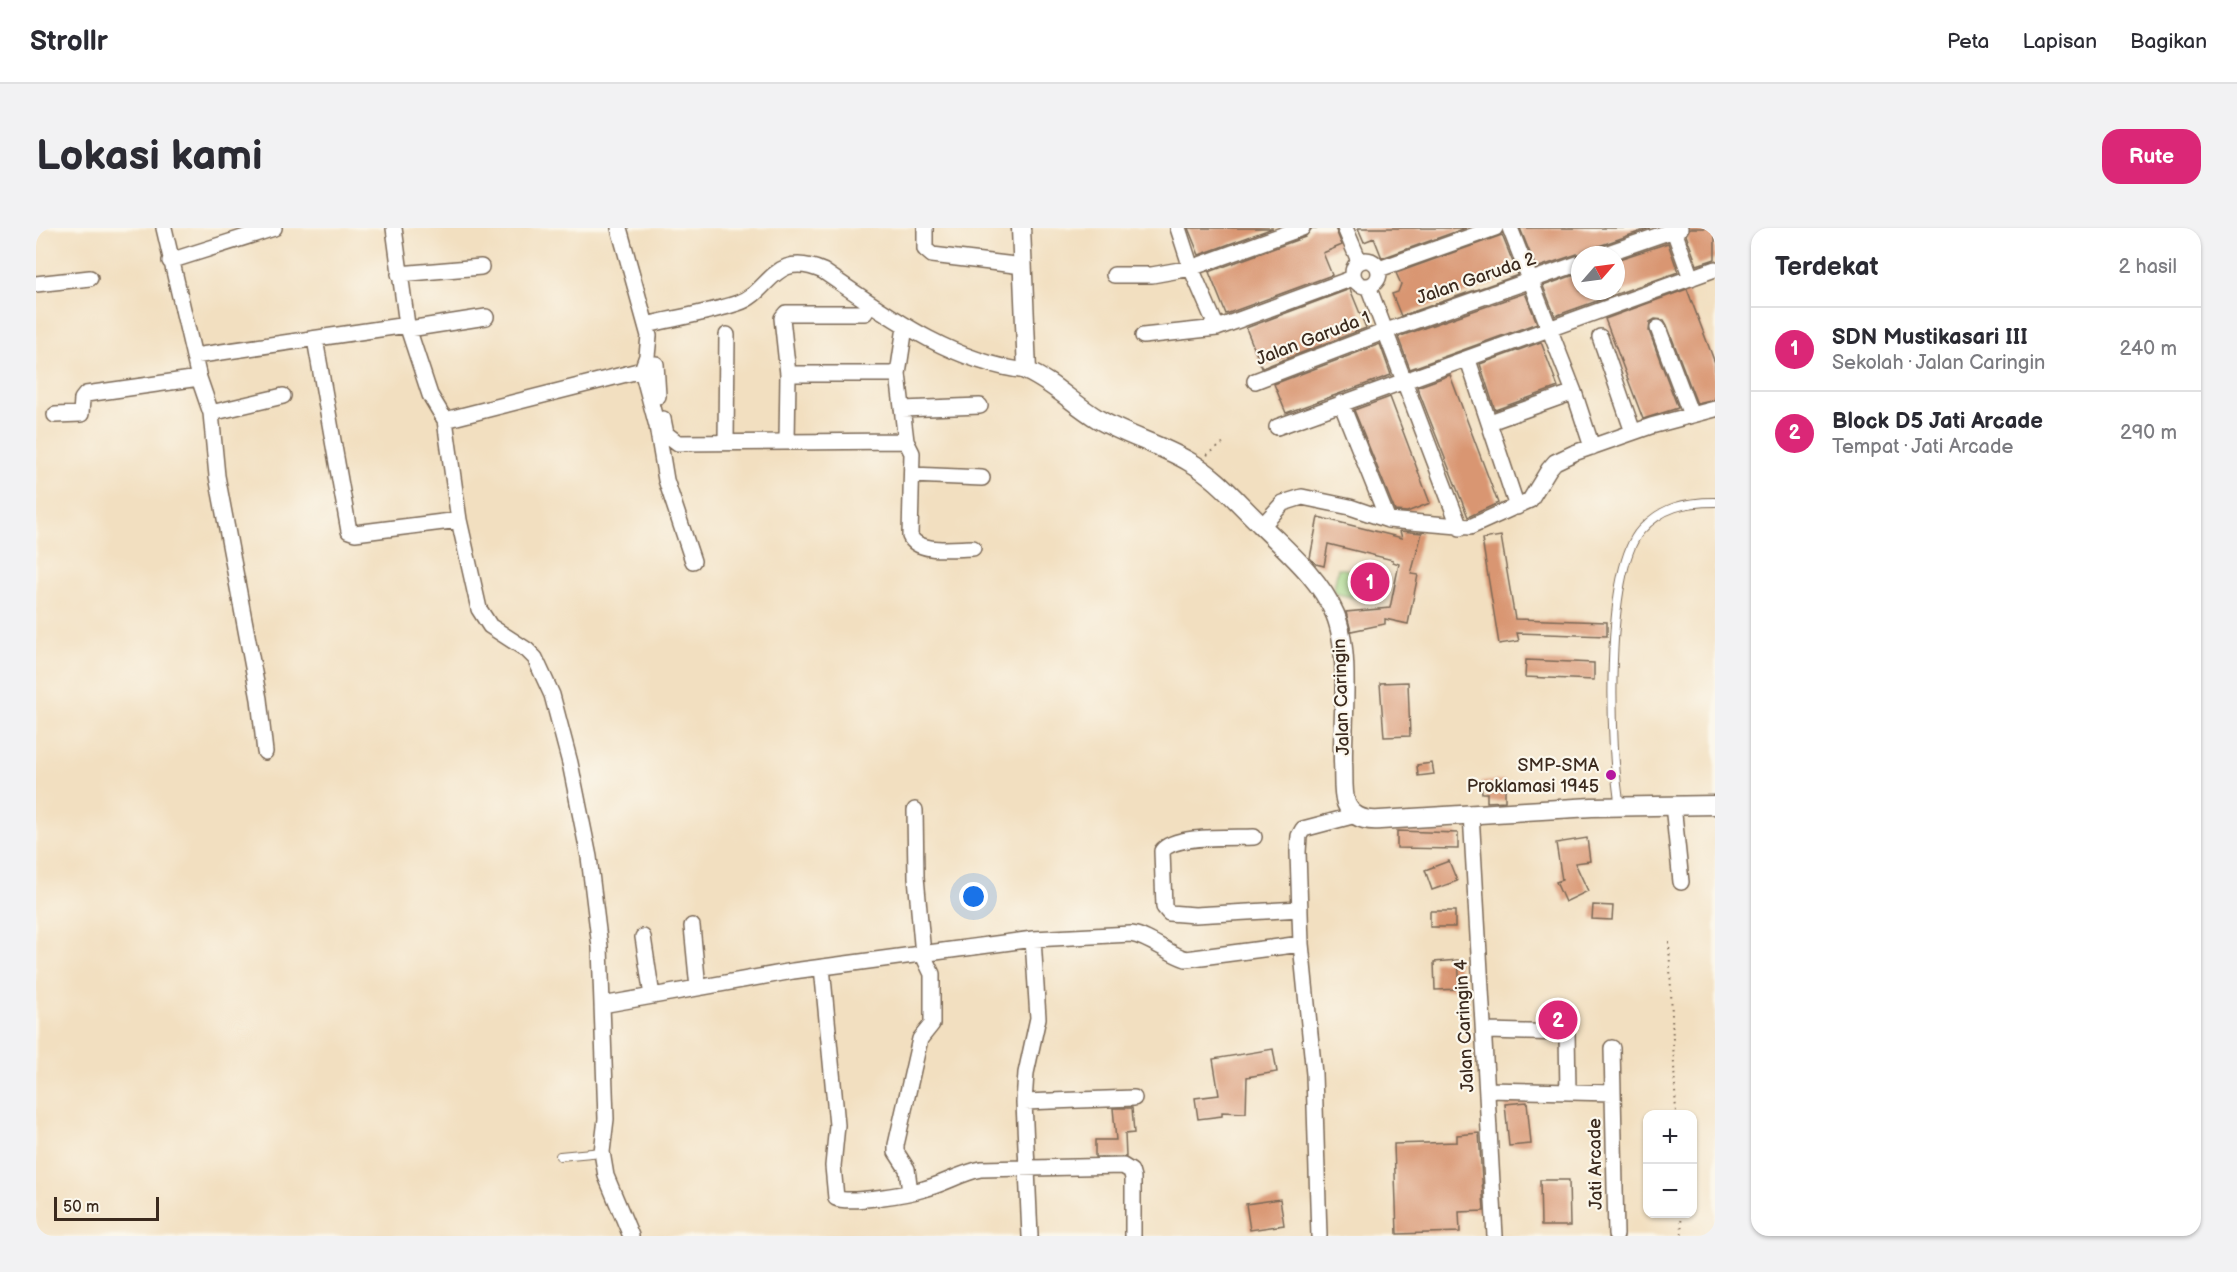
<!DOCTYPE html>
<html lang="id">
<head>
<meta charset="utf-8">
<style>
  body { margin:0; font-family:"Balsamiq Sans",sans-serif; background:#f2f2f3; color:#2b2b33 }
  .controls { position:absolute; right:18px; bottom:18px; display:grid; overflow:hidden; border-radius:12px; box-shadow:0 2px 4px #0004 }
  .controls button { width:54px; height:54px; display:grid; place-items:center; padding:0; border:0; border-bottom:2px solid #e1e1e2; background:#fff; color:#2b2b33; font:30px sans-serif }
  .compass { position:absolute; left:1535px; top:18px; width:54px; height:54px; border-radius:50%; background:#fff; box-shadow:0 2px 4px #0004; rotate:62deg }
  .scale { position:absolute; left:18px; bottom:15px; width:105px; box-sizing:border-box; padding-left:6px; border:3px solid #3b2a1e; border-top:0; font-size:16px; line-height:21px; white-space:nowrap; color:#3b2a1e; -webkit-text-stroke:4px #fbf7ec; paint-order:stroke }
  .you { position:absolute; left:938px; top:669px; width:21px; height:21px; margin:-15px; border:4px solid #fff; border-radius:50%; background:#1a73e8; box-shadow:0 0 0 9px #1a73e833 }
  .badge { display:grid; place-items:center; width:39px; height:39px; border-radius:50%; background:#db2777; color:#fff; font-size:20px; font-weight:700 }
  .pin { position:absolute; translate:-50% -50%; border:3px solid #fff; box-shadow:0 2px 6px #0006 }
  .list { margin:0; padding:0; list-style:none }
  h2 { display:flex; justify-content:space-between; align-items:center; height:78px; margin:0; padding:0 24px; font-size:26px }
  h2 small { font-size:20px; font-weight:400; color:#7c7c81 }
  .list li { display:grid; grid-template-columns:39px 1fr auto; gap:18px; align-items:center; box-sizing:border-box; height:84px; padding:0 24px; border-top:2px solid #e1e1e2 }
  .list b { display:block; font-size:22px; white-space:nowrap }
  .list p { margin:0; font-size:20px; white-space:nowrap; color:#7c7c81 }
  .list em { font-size:20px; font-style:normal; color:#7c7c81 }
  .map { position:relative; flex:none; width:1679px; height:1008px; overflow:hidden; border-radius:18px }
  header { display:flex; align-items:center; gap:36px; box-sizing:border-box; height:84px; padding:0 30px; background:#fff; border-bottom:2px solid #e1e1e2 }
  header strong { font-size:28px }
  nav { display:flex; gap:33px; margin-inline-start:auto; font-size:21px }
  .intro { display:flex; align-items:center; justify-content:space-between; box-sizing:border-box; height:144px; padding:0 36px }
  h1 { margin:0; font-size:42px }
  .button { padding:15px 27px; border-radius:18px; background:#db2777; color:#fff; font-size:21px; font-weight:700 }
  main { display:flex; gap:36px; padding:0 36px }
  aside { flex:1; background:#fff; border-radius:18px; box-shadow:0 2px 4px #0004 }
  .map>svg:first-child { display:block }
  .pitch { fill:#a3d686; stroke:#6f8052; stroke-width:1.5 }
  .building { fill:#d99672 }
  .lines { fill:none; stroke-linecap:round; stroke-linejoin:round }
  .service-casing { stroke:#7b6957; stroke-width:10 }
  .minor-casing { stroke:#7b6957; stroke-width:18 }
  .tertiary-casing { stroke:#7b6957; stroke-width:21 }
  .path { stroke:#7b6957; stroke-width:2; stroke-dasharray:1.5 4.5; stroke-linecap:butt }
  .service { stroke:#fff; stroke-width:8 }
  .minor { stroke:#fff; stroke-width:15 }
  .tertiary { stroke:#fff; stroke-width:18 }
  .poi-dot { fill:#b5179e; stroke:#fbf7ec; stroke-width:2 }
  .labels { text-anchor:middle; stroke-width:4.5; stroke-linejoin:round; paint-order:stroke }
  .street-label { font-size:18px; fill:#3b2a1e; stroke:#fbf7ec }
  .poi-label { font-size:18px; fill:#3b2a1e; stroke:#fbf7ec; text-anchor:end }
</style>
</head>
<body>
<header>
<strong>Strollr</strong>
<nav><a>Peta</a><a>Lapisan</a><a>Bagikan</a></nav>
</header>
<div class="intro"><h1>Lokasi kami</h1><a class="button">Rute</a></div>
<main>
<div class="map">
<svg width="1679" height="1008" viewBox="0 0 1679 1008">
  <rect width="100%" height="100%" fill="#fbf7ec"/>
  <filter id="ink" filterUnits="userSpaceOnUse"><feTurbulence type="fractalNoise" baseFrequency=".0167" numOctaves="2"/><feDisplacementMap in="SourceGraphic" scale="12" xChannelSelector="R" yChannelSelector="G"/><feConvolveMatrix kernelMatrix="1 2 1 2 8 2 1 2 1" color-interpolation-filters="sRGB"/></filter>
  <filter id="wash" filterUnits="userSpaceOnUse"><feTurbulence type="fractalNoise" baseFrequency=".008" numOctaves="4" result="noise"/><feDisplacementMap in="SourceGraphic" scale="24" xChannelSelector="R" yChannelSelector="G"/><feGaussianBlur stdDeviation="1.35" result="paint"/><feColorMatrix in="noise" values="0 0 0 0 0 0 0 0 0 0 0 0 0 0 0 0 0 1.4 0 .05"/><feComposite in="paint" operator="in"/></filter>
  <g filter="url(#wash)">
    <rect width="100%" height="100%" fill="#f2dfc0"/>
    <path class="pitch" d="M1302,340L1340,347L1334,373L1297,365Z"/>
    <g id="blocks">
      <path class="building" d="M1152,0H1237L1163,27Z
        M1276,0H1299L1306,17L1287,25L1296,47L1190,86L1173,44L1269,9Z
        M1322,0H1430L1346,30L1338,10L1328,14Z
        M1484,0H1614L1563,18L1556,27L1541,26L1500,40Z
        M1654,0H1679V31L1661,37L1650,7Z
        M1466,7L1482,47L1365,88L1356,66L1362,64L1365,56L1360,45Z
        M1632,15L1642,44L1519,88L1507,58L1544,45V63H1580V32Z
        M1314,61L1330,100L1226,140L1210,100Z
        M1651,61L1679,135V172L1661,176L1631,97L1628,92L1619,91L1614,94L1613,103L1642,180L1607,191L1569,91Z
        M1489,65L1501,95L1374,141L1362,109Z
        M1505,114L1522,159L1459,182L1444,136Z
        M1344,116L1355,147L1250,185L1238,156Z
        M1414,147L1462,275L1432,289L1381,159Z
        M1354,169L1394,275L1371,284L1359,283L1318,182Z
        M1282,289L1366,310L1364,303L1386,305L1375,346L1382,347L1372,396L1349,391V396L1315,403L1310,384L1354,380L1363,336L1357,334V332L1292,316L1288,338L1280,336L1274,330Z
        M1465,308L1479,391L1571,394V408L1481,405L1483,413L1463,416L1446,311Z
        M1490,432L1558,435V452L1489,449Z
        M1372,454L1374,508L1348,509L1344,455Z
        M1396,535L1398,546L1382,548L1381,537Z
        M1469,552V573L1451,574V565H1446L1445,554Z
        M1361,603L1422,605V621L1361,620Z
        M1551,610L1554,633L1539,635L1552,663L1529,674L1520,654L1526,652L1520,615Z
        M1413,633L1421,653L1396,662L1389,642Z
        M1557,677L1577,678L1576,692L1556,691Z
        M1394,683H1419V699H1394Z
        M1422,732L1424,761L1399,762L1398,734Z
        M1237,821L1241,844L1211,849L1210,885L1186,884V888L1162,891L1159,870L1183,867L1177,831Z
        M1491,874L1495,916L1473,918L1469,876Z
        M1077,880H1096L1098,905L1089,906L1090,929H1059V912H1080Z
        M1443,905L1448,983L1423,984L1424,1004L1361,1006L1358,916L1421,914V907Z
        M1504,952H1533L1534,998H1505Z
        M1244,971L1248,997L1214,1002L1210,976Z"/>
    </g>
  </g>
  <g filter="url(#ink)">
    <use href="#blocks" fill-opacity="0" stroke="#7b6957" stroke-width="1.5"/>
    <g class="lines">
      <g class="service-casing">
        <path id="service" d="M1584,578C1574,524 1568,343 1605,302C1626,279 1649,274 1679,274
          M524,928L566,924"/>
      </g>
      <g class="minor-casing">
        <path id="minor" d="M128,0L163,150L175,185L181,248L223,471L229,524
          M358,0L371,97L394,167L409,192L423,292L443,381L454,398L491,422L499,430L516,467L534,535L553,629L564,719L570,891L566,924L570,948L595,1008
          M583,0L613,108L611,128L606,142L621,198L630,252L657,333
          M889,0V21L896,27L987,38
          M1142,0L1155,40L1181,100
          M1309,0L1323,33
          M1474,0L1538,164L1556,219
          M1637,0L1655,50
          M1566,27L1644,0
          M1317 45a13 13 0 1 1 26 0a13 13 0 1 1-26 0Z
          M134,33L238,0
          M1343,41L1459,0
          M363,46L445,39
          M1078,47H1116L1155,40L1266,0
          M0,56L54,50
          M1332,58L1424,300
          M610,97C640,90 672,85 702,75C734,65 737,21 787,43C850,86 913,134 991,143
          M869,99L862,146L870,213L876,225L874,308C882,326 919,320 937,320
          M1622,100L1655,187
          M373,101L450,89
          M1107,108L1181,100L1317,50
          M1564,109L1597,204
          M279,111L313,303L319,305L423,292
          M158,128L371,97
          M1432,132L1481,279
          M620,136L622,168
          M752,146L746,90L750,85H829
          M1219,153L1350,103L1544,35
          M1305,175L1352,292
          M866,181L944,178
          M175,185L247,168
          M19,187L45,186L46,171L50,166L163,150
          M627,191L630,206L642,215L870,213
          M409,192L606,142
          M1454,194L1538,164
          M1241,199L1679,41
          M690,213L691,107
          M751,214L752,146H862
          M876,247L946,250
          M1226,298L1247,275L1266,269L1314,279L1352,292L1434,299L1494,272L1513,241L1519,234L1538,225L1615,198L1679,181
          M1637,577L1645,654
          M1435,585L1459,1008
          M1218,609C1197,610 1138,606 1126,623L1128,679L1133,685L1159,687L1264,681
          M656,698L662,760
          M607,709L616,768
          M786,739L801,897L797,938L800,970C813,976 872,966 888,961C908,956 925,945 945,941L1087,938L1095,943L1097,950V1008
          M566,777L757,743L997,711L1095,706C1114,709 1131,725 1150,731L1265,716
          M1452,803L1531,805L1532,864
          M1576,820L1577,865
          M1451,862L1577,865L1580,1007
          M988,874L1098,870
          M874,964L871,941L860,924V917L884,811L896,796V746L887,727L880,649L879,582
          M994,1008L988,874L990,845L1002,790L997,711
          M1283,1008L1278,846L1265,716L1262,624L1263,608L1267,601L1320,587"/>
      </g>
      <g class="tertiary-casing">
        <path id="tertiary" d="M985,0L991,143C1018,155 1037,176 1062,191C1091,208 1123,216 1152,233C1180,248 1201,274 1224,296C1251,323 1283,349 1299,386C1315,425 1306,491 1307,534C1308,547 1306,563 1310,575C1316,590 1330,593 1344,592L1556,579L1679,577"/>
      </g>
      <path class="path" d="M1171,227L1188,215
        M1633,714L1640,886
        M1645,986L1646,1008"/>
      <use href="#service" class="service"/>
      <use href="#minor" class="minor"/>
      <use href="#tertiary" class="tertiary"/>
    </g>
  </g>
  <circle class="poi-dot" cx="1575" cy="547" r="6"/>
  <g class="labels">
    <g class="street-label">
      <text transform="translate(1440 50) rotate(-19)" y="6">Jalan Garuda 2</text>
      <text transform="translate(1277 110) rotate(-21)" y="6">Jalan Garuda 1</text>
      <text transform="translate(1305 469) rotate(-92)" y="6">Jalan Caringin</text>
      <text transform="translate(1428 798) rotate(-93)" y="6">Jalan Caringin 4</text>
      <text transform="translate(1559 936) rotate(-91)" y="6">Jati Arcade</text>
    </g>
    <g class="poi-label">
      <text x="1563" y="543">SMP-SMA<tspan x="1563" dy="21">Proklamasi 1945</tspan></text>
    </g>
  </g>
</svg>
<div class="controls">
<button>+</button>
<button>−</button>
</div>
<svg class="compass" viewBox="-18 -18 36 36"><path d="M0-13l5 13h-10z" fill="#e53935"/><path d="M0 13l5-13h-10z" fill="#7c7c81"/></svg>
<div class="scale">50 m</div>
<div class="you"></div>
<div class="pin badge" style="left:1334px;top:354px">1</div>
<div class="pin badge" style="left:1522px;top:792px">2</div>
</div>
<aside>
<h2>Terdekat<small>2 hasil</small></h2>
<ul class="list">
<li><span class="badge">1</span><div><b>SDN Mustikasari III</b><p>Sekolah · Jalan Caringin</p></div><em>240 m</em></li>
<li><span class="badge">2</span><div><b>Block D5 Jati Arcade</b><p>Tempat · Jati Arcade</p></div><em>290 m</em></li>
</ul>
</aside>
</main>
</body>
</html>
